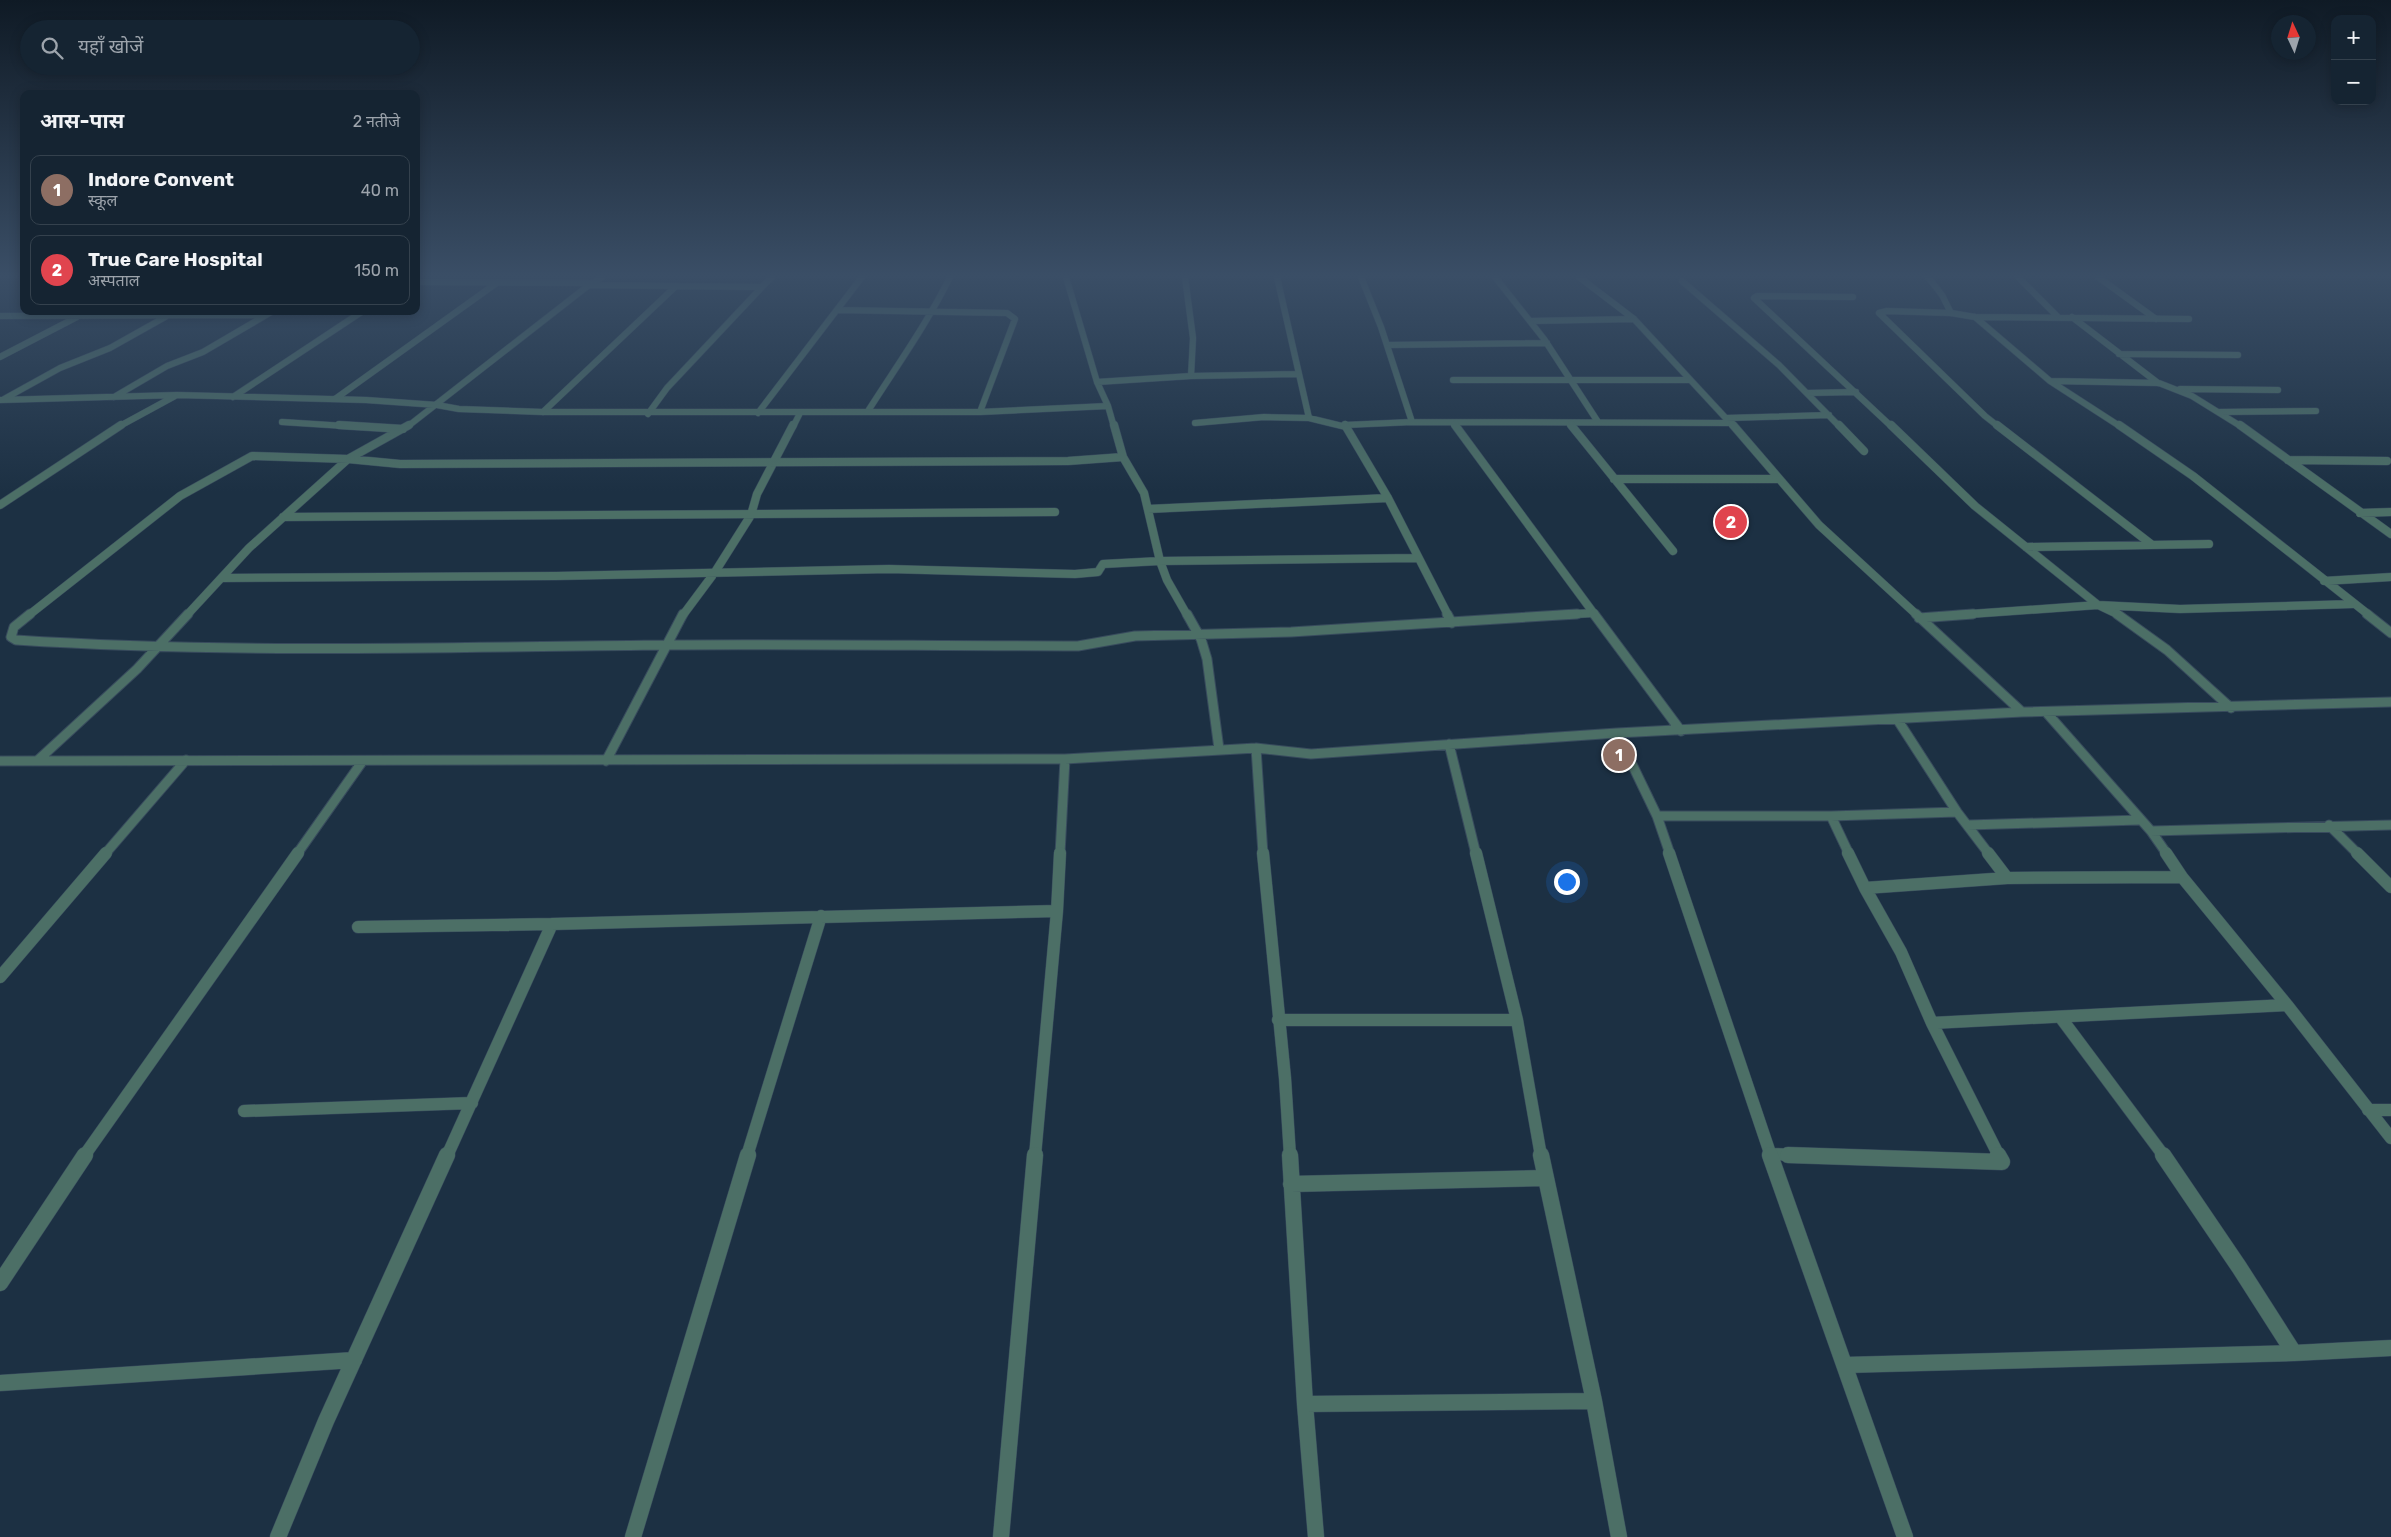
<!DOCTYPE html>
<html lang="hi">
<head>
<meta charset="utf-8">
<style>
  body { margin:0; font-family:Rubik,"Noto Sans Devanagari",sans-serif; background:#1e2c3a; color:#f1f3f6 }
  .controls { position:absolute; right:15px; top:15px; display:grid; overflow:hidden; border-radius:10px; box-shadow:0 2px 12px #0003 }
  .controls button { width:45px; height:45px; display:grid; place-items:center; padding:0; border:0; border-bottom:1px solid #34414d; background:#152432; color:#f1f3f6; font:25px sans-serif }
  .compass { position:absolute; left:2271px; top:15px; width:45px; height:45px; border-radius:50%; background:#152432; box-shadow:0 2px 12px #0003; rotate:356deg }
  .you { position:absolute; left:1566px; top:881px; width:18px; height:18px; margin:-12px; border:4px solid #fff; border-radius:50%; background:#1a73e8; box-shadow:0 0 0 8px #1a73e833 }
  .badge { display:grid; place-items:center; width:32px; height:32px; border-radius:50%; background:#8c9099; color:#fff; font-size:16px; font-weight:700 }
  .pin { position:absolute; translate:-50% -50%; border:2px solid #fff; box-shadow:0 1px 5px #0006 }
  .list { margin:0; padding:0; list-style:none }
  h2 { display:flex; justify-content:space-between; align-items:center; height:65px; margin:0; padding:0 20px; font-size:21px }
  h2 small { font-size:16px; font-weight:400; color:#9da4ac }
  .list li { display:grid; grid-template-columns:32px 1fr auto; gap:15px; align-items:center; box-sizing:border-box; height:70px; margin:0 10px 10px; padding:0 10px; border:1px solid #34414d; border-radius:10px }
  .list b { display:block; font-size:19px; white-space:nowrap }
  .list p { margin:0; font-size:16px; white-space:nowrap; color:#9da4ac }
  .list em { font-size:16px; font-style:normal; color:#9da4ac }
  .icon { flex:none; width:28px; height:28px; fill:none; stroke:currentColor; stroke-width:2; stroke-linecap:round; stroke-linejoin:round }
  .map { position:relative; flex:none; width:2391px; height:1537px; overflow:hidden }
  .search { position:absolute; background:#152432; box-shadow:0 2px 12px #0003; left:20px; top:20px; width:400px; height:55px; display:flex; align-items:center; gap:12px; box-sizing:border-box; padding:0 18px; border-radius:28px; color:#9da4ac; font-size:19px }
  .panel { position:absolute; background:#152432; box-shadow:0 2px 12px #0003; left:20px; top:90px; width:400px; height:225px; border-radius:10px }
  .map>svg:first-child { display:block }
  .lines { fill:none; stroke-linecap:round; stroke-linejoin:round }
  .street-far4-casing { stroke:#384b5d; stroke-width:7 }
  .street-far3-casing { stroke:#384b5d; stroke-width:9 }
  .street-far2-casing { stroke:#384b5d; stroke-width:11 }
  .street-far1-casing { stroke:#384b5d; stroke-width:13 }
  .street-casing { stroke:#384b5d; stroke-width:17 }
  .street-far4 { stroke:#4c6f66; stroke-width:6 }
  .street-far3 { stroke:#4c6f66; stroke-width:8 }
  .street-far2 { stroke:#4c6f66; stroke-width:9 }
  .street-far1 { stroke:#4c6f66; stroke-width:12 }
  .street { stroke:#4c6f66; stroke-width:16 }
</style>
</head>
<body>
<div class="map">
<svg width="2391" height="1537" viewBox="0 0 2391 1537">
  <rect width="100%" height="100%" fill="#1c3043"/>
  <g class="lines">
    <g class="street-far4-casing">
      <path id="street-far4" d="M1066,277L1097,382L1108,406L1114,427
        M1185,277L1193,338L1191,376
        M1277,277L1309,418
        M1361,277L1381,327L1412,422
        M1495,277L1544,339L1598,422
        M1579,277L1634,319L1734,427
        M1928,277L1942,295L1951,313
        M2018,277L2058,317
        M2098,277L2156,319
        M1682,281L1779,365L1840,427
        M416,282L593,283
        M589,285L602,277
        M1853,297L1757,296L1754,298L1892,427
        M0,316L266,315
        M1975,317L2050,381L2121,427
        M2072,317L2158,383
        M1530,321L1634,319
        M1387,345L1547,343
        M2119,354L2238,355
        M0,357L77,317
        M1453,380H1689
        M2051,381L2159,383L2192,396L2242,427
        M1097,382L1191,376L1297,374
        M2180,389L2278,390
        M1807,393L1856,392
        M114,397L167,366L203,352L273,311
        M233,397L363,311
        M4,399L60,368L110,348L167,316
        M335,399L498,282
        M0,400L177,395L366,400L437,405L459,409L543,412H980L1015,319L1007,313L837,310
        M868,411C896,367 927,324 950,277
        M543,412L676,286
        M980,412L1108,406
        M2220,412L2316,411
        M758,413L862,277
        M648,414L667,388L762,287
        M1726,418L1829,415
        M282,422L361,427
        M1195,423L1264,417L1309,418L1346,427
        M1453,423L1456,427
        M1569,423L1572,427
        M1345,425L1412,422L1729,423
        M118,427L175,396
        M407,427L589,285L762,287L772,277
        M793,427L800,413
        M1999,427L1985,416L1879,313L1887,311L1951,313L1975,317L2189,319"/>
    </g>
    <g class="street-far3-casing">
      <path id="street-far3" d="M339,425L403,429
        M1114,425L1123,457L1144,493L1160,561L1167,580L1187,615
        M1345,425L1388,498L1448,615
        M1455,425L1595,615
        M1571,425L1673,551
        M1733,425L1819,525L1917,615
        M1839,425L1864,451
        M1891,425L1975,506L2098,605L2119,615
        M1997,425L2151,544
        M2119,425L2193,476L2369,615
        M2240,425L2391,534
        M2288,460L2387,461
        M1614,479H1779
        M0,505L121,425
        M1148,509L1388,498
        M2360,513L2391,512
        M283,517L1055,512
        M2026,547L2209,544
        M222,578L556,576L889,569L1075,574L1098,572L1103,564L1160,561L1417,558
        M2324,581L2391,577
        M29,615L180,496L252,456L348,459L400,464L1068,461L1123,457
        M187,615L249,548L348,459L409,425
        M683,615L715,572L751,515L757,494L793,425
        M1557,615L1594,613
        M1956,615L2098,605L2180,609L2353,604"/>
    </g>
    <g class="street-far2-casing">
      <path id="street-far2" d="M30,614L14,627L11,637L16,640C233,654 450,647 667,645C804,644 941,646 1078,646L1135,636L1291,632L1577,614
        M1187,614L1201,639L1207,659L1219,749
        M1447,614L1452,623
        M1594,614L1681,731
        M1916,614L2022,712
        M2117,614L2167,650L2231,708
        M2367,614L2391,633
        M1919,618L1973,614
        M2046,712L2151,831L2167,854
        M1897,719L1957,812L1989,854
        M1617,733L1657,816L1670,854
        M1449,744L1476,854
        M1256,748L1263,854
        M0,761L1065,759L1256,748L1311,754L1617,733L2022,712L2391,702
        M37,761L137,669L188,614
        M606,761L683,614
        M1657,816H1831L1957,812
        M1831,816L1849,854
        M1968,825L2139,820
        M2329,825L2358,854
        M2151,831L2391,825
        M105,854L186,760
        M297,854L362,762
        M1060,854L1065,759"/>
    </g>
    <g class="street-far1-casing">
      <path id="street-far1" d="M1263,853L1285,1078L1290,1156
        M1476,853L1517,1020L1541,1156
        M1669,853L1771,1156
        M1848,853L1865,888L1901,952L1932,1023L1999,1156
        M1988,853L2007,878
        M2166,853L2182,877L2287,1005L2391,1138
        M2357,853L2391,887
        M1865,888L2007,878L2182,877
        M358,927L552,924
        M0,977L106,853
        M2061,1018L2164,1156
        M1278,1020H1517
        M1932,1023L2287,1005
        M2368,1110H2391
        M244,1111L472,1103
        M1770,1154L1824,1156
        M84,1156L298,853
        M447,1156L552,924L1057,911
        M747,1156L821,916
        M1035,1156L1057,911L1060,853"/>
    </g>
    <g class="street-casing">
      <path id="street" d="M1290,1155L1305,1404L1316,1537
        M1541,1155L1594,1401L1619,1537
        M1770,1155L1905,1537
        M1788,1155L2002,1162L1998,1155
        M2163,1155L2239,1267L2294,1353
        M1291,1184L1545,1178
        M0,1283L85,1155
        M1845,1365L2294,1353L2391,1348
        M0,1383L354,1360
        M1305,1404L1594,1401
        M278,1537L326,1421L447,1155
        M633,1537L748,1155
        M1001,1537L1035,1155"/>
    </g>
    <use href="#street-far4" class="street-far4"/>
    <use href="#street-far3" class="street-far3"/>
    <use href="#street-far2" class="street-far2"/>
    <use href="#street-far1" class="street-far1"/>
    <use href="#street" class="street"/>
  </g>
  <linearGradient id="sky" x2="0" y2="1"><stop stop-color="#0f1a25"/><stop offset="0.56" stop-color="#3a4e66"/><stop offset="1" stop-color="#3a4e66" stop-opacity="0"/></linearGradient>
  <rect width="2391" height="492" fill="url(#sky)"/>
</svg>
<div class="controls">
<button>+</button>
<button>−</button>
</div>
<svg class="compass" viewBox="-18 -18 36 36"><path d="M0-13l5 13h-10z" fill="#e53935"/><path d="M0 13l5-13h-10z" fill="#9da4ac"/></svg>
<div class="you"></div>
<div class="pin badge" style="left:1619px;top:755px;background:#8d6e63">1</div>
<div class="pin badge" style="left:1731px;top:522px;background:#e0444e">2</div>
<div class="search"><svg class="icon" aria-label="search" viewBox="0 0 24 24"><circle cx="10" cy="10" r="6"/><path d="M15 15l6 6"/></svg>यहाँ खोजें</div>
<section class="panel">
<h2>आस-पास<small>2 नतीजे</small></h2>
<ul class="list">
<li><span class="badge" style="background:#8d6e63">1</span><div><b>Indore Convent</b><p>स्कूल</p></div><em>40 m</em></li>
<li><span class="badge" style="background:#e0444e">2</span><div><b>True Care Hospital</b><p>अस्पताल</p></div><em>150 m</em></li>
</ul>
</section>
</div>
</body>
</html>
